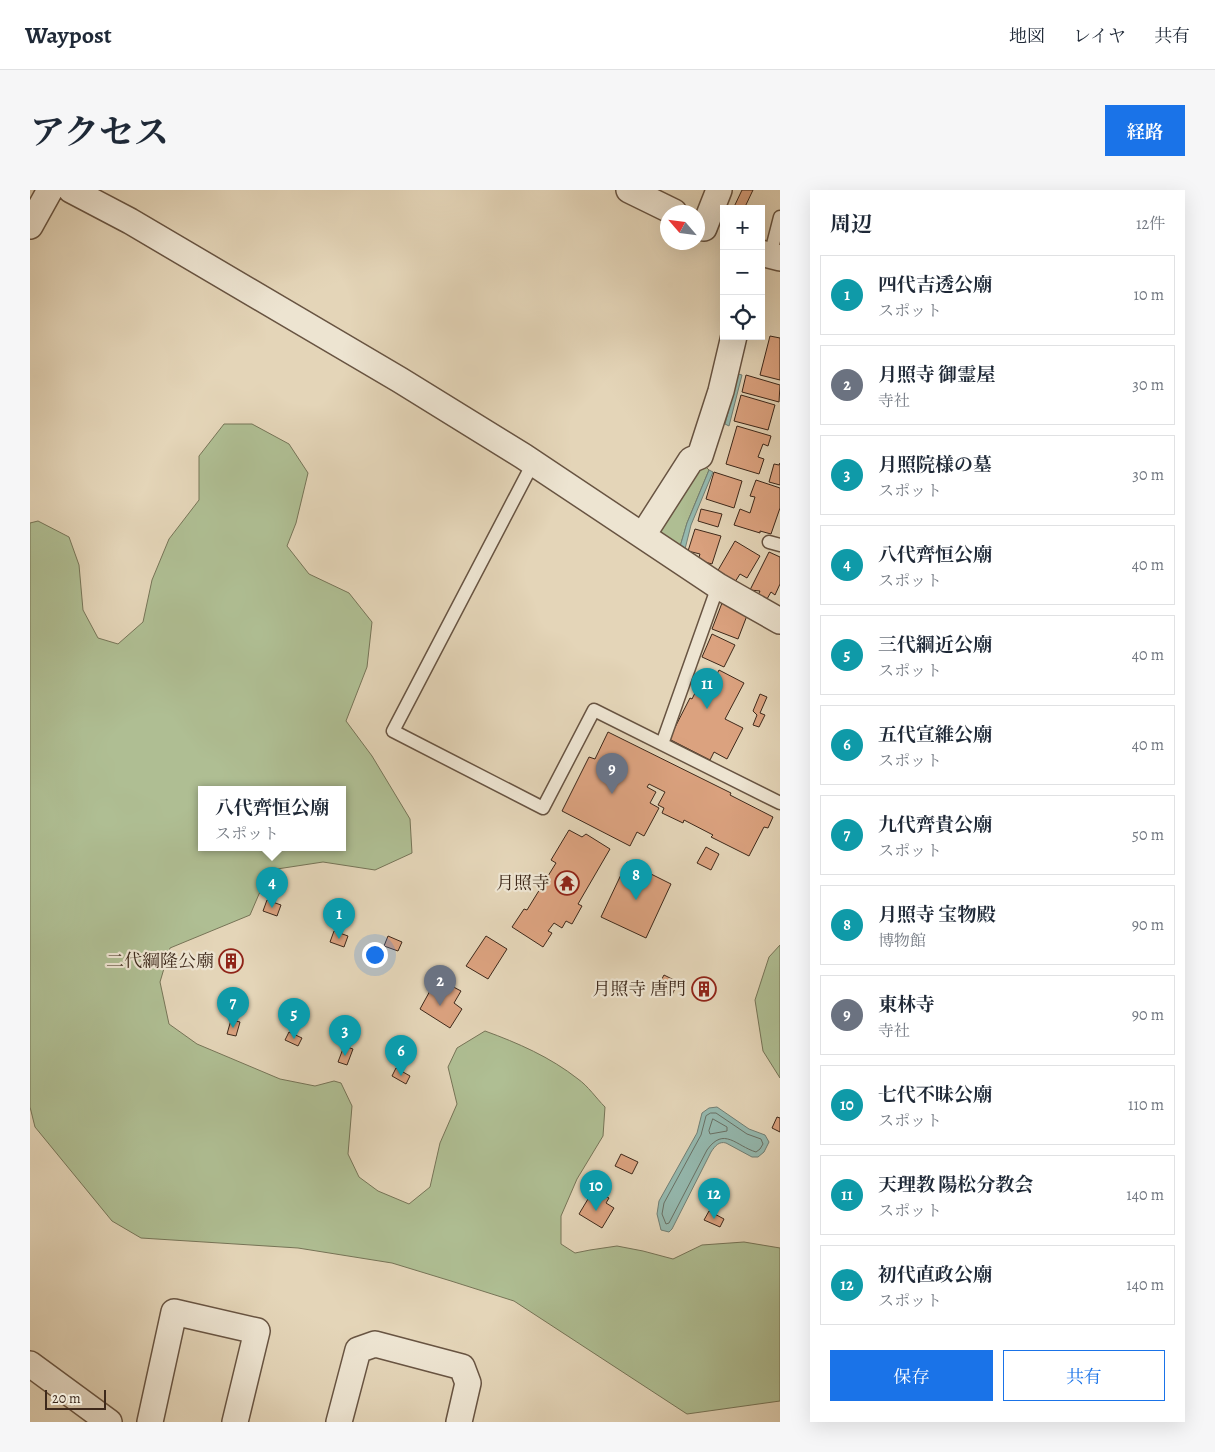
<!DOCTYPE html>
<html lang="ja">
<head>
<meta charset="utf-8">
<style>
  body { margin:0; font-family:Alegreya,"Noto Serif JP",serif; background:#f6f6f7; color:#1f2937 }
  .controls { position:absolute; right:15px; top:15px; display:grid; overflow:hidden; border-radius:0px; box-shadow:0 5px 20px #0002 }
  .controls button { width:45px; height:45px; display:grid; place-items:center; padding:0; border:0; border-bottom:1px solid #e0e1e3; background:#fff; color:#1f2937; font:25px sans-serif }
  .compass { position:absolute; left:630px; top:15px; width:45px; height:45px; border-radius:50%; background:#fff; box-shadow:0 5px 20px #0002; rotate:298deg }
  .scale { position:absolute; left:15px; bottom:12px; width:61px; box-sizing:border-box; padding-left:5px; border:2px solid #3e291b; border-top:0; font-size:14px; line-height:18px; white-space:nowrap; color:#3e291b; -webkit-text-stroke:4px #ede4d1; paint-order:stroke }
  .you { position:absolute; left:344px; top:764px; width:18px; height:18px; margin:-12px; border:4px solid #fff; border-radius:50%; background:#1a73e8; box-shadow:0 0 0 8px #1a73e833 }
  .badge { display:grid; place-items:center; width:32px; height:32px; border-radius:50%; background:#1a73e8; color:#fff; font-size:16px; font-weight:700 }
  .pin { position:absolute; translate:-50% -41px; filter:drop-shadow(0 1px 2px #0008) }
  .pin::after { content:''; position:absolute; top:26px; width:18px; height:15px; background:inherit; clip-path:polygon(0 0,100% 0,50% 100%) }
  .popup { position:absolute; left:168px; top:596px; width:148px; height:65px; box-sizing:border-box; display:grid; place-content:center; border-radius:0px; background:#fff; filter:drop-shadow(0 1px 4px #0005); font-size:16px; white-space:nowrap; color:#747a83 }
  .popup b { font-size:19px; color:#1f2937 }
  .popup::after { content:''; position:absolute; left:50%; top:100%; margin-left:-10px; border:10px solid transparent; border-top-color:#fff }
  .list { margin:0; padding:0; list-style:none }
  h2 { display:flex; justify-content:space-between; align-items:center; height:65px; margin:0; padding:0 20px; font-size:21px }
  h2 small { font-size:16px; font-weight:400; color:#747a83 }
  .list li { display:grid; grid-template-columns:32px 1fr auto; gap:15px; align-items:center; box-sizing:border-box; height:80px; margin:0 10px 10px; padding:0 10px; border:1px solid #e0e1e3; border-radius:0px }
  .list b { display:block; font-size:19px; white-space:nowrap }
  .list p { margin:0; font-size:16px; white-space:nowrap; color:#747a83 }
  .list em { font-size:16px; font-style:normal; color:#747a83 }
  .actions { display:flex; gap:10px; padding:15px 20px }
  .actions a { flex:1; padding:11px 0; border:1px solid #1a73e8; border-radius:0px; text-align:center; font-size:18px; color:#1a73e8 }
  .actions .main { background:#1a73e8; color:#fff }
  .icon { flex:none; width:28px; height:28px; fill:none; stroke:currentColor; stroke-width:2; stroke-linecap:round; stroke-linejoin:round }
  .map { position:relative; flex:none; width:750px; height:1232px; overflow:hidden; border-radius:0px }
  header { display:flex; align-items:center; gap:30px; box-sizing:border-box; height:70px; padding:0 25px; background:#fff; border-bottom:1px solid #e0e1e3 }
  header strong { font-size:24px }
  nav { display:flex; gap:28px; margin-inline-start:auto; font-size:18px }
  .intro { display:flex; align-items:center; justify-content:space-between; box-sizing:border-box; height:120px; padding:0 30px }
  h1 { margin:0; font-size:35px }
  .button { padding:12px 22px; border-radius:0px; background:#1a73e8; color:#fff; font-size:18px; font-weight:700 }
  main { display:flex; gap:30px; padding:0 30px }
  aside { flex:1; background:#fff; border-radius:0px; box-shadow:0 5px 20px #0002 }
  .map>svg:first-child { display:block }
  .green { fill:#afbe93; stroke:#767457; fill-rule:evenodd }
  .water { fill:#95b9af; stroke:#727f74 }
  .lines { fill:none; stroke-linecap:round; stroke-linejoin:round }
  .shore { stroke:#6a7165; stroke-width:1 }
  .building { fill:#dba27f; stroke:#3e291b }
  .lane-casing { stroke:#685442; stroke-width:15 }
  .street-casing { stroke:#685442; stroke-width:28 }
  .lane { stroke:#ede4d1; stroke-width:12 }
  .street { stroke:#ede4d1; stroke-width:25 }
  .labels { text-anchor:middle; stroke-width:4.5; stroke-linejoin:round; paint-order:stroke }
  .poi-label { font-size:18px; fill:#3e291b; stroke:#ede4d1; text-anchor:end }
</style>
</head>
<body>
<header>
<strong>Waypost</strong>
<nav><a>地図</a><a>レイヤ</a><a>共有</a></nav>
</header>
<div class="intro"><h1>アクセス</h1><a class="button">経路</a></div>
<main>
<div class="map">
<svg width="750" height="1232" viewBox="0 0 750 1232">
  <rect width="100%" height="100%" fill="#e4d5b8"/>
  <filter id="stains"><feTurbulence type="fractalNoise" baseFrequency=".004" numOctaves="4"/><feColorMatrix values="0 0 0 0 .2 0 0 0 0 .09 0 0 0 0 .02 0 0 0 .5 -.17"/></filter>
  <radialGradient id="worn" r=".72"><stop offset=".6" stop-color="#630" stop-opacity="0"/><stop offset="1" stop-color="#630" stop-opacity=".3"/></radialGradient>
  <path class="green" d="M194,234H222L259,254L278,283L266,333L257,356L279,384L319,403L342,432L337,477L316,531L342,566L380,629L382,663L345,680L293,672L247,679L229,704L220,725L140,758L130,792L139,834L167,854L250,889L285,896L304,891L311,893L322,916L318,964L329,987L348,1001L379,1014L400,997L410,953L427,914L418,877L427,858L455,841C488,853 520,867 548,889C558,896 566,908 575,917L573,946L547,989L531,1026V1054L545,1063L560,1060L587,1056L613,1061L643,1069L672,1055L714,1052L750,1058V1211L657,1224L484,1111L421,1091L362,1073L268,1058L111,1048L82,1031L5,937L0,917V333L8,331L39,347L49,375L53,420L68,448L88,454L113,432L122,390L139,349L169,310V266ZM312,599V657H172V599Z
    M676,277L679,280L657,333L649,360L628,346L629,332L663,279Z
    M750,755V888L733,861L725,810L739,767Z"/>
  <path class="water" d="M708,184L712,185L699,236L695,234Z
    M679,280L683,282L661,335L654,363L649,360L657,333Z
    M687,917L719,939L735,945L739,952L734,962L728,967H722L696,953C689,951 685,956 681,962L642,1039L639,1042L631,1040L627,1024L629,1011L667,943L672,923L679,918Z"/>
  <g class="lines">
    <path class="shore" d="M681,923H686L717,944L731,949L733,954L730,959L726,962C706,956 694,936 677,960L639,1033L636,1034L632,1024L634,1013L671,945L676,926Z
      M683,929L697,937V941L680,944L679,941Z"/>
  </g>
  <path class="building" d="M712,0H723L714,19H703Z
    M740,146L750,148V190L730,185Z
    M716,185L750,195L749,212L712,202Z
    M711,205L745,215L738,240L704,231Z
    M707,236L741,246L738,256L733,254L728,267L734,269L729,284L696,274Z
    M750,273V295L739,292L744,274L749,275Z
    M684,282L712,291L704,318L676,309Z
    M726,290L750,298V318L741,344L730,341V343L704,335L710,319L720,323L725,307L720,306Z
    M671,319L692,324L688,337L668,331Z
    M665,339L691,346L682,374L668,370L670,364L658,361Z
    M705,351L730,366L717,388L710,384L705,392L687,382Z
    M739,362L750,367V394L745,405L741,402L737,409L728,405L730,401L720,400Z
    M692,413L718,423L708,449L682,439Z
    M682,444L705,455L694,477L672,467Z
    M689,480L714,493L695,529L713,538L697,569L684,562L680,570L639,549L660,508L662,509L672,489L682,494Z
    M730,504L737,507L730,523L735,525L729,537L723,535L727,525L723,521Z
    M578,542L701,603L700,605L743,627L738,638L734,637L719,666L681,647L683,645L654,630L653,633L632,623L634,618L628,615L635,602L619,594L617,597L626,602L620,613L629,618L614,646L607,642L600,656L532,621L559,567L565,569Z
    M539,640L552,647L556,644L580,659L548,714L552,716L542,734L536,731L532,738L524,733L518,741L522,743L513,757L482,737L494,719L497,720L526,673L521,670Z
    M676,657L689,664L681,680L667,673Z
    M597,672L641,694L616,748L571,727Z
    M237,710L251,715L247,726L233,721Z
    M304,741L318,746L314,757L300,752Z
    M358,746L372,752L368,761L354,756Z
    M456,746L477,759L458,789L436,776Z
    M198,762L208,765L204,779L194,776Z
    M634,785L648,792L642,805L627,798Z
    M669,788L686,800L679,810L662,798Z
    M416,793L431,801L424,813L432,819L420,838L390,819L401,799L409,804Z
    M201,830L210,832L206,846L197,844Z
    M259,842L272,848L268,856L255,850Z
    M314,856L323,859L317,875L308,872Z
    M366,878L380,886L376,894L362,886Z
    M747,927L750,928V942L742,938Z
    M591,964L608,972L602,984L585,976Z
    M561,1004L569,1009L571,1004L579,1008L576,1013L584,1018L572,1038L549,1024Z
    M679,1021L694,1029L690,1037L674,1030Z"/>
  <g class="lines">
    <g class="lane-casing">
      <path id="lane" d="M740,66L750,27
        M503,273L363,541L513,618L564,520L750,613
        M739,352L750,355
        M632,554L688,396"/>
    </g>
    <g class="street-casing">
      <path id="street" d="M41,0L100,31L370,190L493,266L688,396L750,431
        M599,0L644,22
        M0,36L20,0
        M674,38L689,0
        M731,63L750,68
        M613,345L661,270L670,266L691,201L704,146
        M0,1174L79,1232
        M120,1232L144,1122L227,1141L205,1232
        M309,1232L328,1160L345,1154L432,1177L438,1193L429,1232"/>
    </g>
    <use href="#lane" class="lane"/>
    <use href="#street" class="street"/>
  </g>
  <defs>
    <g id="temple-ring" transform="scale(1.25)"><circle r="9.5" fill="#ede4d1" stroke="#8f2418" stroke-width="1.5"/><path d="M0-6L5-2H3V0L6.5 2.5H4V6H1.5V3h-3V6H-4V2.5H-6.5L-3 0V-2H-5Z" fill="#8f2418"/></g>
    <g id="building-ring" transform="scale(1.25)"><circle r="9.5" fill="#ede4d1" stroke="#8f2418" stroke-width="1.5"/><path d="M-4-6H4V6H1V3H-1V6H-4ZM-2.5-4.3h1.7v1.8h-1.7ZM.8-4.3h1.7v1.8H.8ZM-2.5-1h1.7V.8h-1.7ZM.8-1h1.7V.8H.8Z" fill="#8f2418"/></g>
  </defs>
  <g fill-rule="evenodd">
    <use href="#temple-ring" x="537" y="693"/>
    <use href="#building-ring" x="201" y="771"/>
    <use href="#building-ring" x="674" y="799"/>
  </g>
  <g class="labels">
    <g class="poi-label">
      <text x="520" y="699">月照寺</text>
      <text x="184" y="777">二代綱隆公廟</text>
      <text x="656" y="805">月照寺 唐門</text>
    </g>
  </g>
  <rect width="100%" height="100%" filter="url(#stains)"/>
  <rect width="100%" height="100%" fill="url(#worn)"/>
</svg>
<div class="controls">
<button>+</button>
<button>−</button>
<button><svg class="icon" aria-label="locate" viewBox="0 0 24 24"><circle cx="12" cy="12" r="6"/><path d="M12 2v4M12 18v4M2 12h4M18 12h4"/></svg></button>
</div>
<svg class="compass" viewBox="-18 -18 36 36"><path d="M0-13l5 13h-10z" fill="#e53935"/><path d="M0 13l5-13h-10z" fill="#747a83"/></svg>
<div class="scale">20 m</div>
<div class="you"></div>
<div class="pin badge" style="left:309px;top:749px;background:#0f9aa8">1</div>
<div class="pin badge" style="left:410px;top:816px;background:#6b7280">2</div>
<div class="pin badge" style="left:315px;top:866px;background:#0f9aa8">3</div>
<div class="pin badge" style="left:242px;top:718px;background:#0f9aa8">4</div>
<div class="popup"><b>八代齊恒公廟</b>スポット</div>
<div class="pin badge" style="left:264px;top:849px;background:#0f9aa8">5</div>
<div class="pin badge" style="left:371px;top:886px;background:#0f9aa8">6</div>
<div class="pin badge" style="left:203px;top:838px;background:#0f9aa8">7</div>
<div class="pin badge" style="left:606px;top:710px;background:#0f9aa8">8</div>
<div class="pin badge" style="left:582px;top:604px;background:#6b7280">9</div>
<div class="pin badge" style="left:566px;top:1021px;background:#0f9aa8">10</div>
<div class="pin badge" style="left:677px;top:519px;background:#0f9aa8">11</div>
<div class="pin badge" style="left:684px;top:1029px;background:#0f9aa8">12</div>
</div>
<aside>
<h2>周辺<small>12件</small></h2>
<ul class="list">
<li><span class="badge" style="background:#0f9aa8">1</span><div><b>四代吉透公廟</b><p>スポット</p></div><em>10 m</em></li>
<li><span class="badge" style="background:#6b7280">2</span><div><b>月照寺 御霊屋</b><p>寺社</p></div><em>30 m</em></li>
<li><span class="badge" style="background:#0f9aa8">3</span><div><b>月照院様の墓</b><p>スポット</p></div><em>30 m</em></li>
<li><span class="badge" style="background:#0f9aa8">4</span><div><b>八代齊恒公廟</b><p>スポット</p></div><em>40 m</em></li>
<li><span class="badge" style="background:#0f9aa8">5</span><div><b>三代綱近公廟</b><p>スポット</p></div><em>40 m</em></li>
<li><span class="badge" style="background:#0f9aa8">6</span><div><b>五代宣維公廟</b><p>スポット</p></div><em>40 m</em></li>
<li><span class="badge" style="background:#0f9aa8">7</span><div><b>九代齊貴公廟</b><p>スポット</p></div><em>50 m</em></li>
<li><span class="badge" style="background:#0f9aa8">8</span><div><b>月照寺 宝物殿</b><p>博物館</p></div><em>90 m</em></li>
<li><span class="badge" style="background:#6b7280">9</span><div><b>東林寺</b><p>寺社</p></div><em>90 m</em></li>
<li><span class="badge" style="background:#0f9aa8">10</span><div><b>七代不昧公廟</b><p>スポット</p></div><em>110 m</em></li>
<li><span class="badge" style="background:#0f9aa8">11</span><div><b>天理教 陽松分教会</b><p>スポット</p></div><em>140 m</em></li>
<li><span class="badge" style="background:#0f9aa8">12</span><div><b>初代直政公廟</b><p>スポット</p></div><em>140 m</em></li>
</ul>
<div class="actions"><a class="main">保存</a><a>共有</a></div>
</aside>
</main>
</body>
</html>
